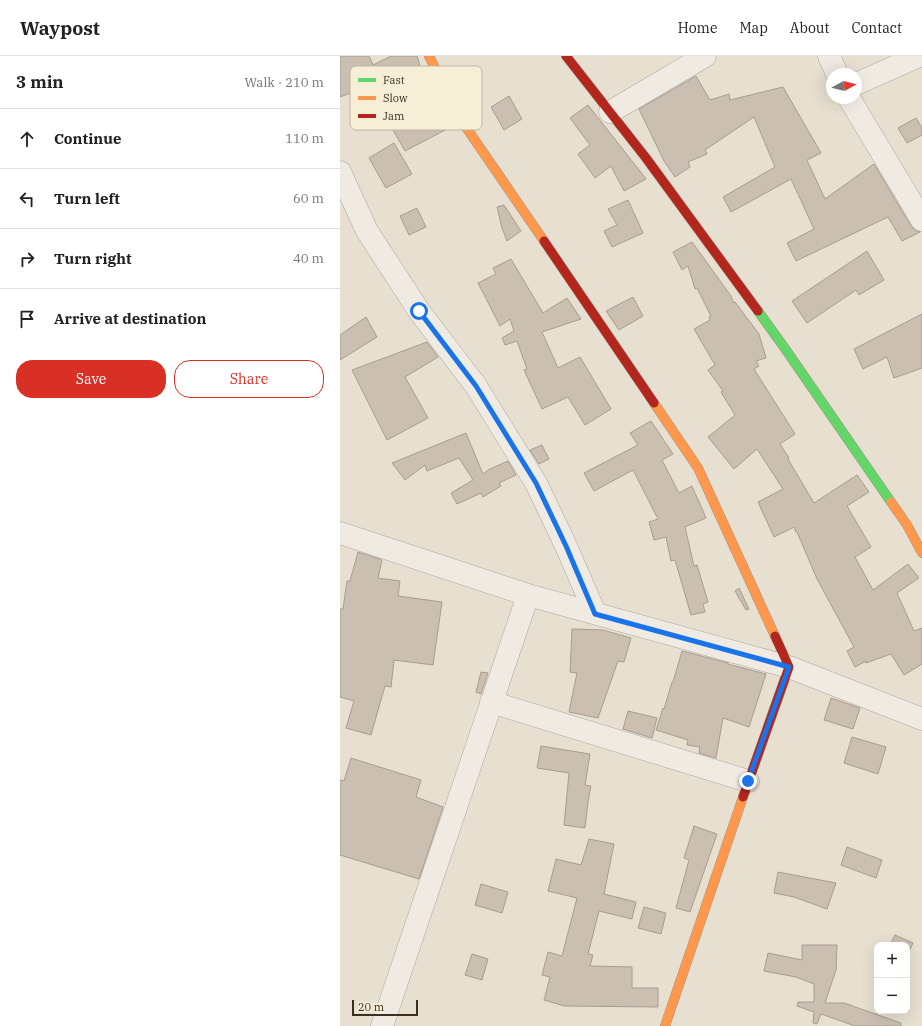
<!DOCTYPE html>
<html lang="en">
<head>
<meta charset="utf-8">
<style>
  body { margin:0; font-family:"IBM Plex Serif",serif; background:#f6f6f6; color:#222 }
  .controls { position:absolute; right:12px; bottom:12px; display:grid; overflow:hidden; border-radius:8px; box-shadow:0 4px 16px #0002 }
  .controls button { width:36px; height:36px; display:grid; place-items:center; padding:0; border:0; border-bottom:1px solid #e0e0e0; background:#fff; color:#222; font:20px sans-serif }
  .compass { position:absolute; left:486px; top:12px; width:36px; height:36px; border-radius:50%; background:#fff; box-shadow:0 4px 16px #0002; rotate:82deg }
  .scale { position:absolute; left:12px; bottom:10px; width:66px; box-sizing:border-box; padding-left:4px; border:2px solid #3d2e20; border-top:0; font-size:11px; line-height:14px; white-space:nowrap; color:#3d2e20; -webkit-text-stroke:3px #f7eed8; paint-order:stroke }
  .stop { position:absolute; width:12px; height:12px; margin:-9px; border:3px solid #1a73e8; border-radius:50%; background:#fff }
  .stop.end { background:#1a73e8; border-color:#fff; box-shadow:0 1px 4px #0008 }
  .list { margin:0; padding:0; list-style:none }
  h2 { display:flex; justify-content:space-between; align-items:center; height:52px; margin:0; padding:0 16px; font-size:17px }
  h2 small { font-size:13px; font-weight:400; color:#767676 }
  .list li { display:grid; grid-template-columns:26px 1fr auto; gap:12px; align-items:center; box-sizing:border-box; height:60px; padding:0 16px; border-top:1px solid #e0e0e0 }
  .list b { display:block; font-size:15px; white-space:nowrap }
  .list em { font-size:13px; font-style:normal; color:#767676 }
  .actions { display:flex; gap:8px; padding:12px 16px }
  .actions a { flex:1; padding:9px 0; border:1px solid #d93025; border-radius:16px; text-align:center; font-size:14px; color:#d93025 }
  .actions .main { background:#d93025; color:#fff }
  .icon { flex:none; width:22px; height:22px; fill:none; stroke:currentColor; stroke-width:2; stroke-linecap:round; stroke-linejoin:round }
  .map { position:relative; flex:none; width:582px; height:970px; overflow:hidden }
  header { display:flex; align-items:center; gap:24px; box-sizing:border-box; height:56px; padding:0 20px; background:#fff; border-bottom:1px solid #e0e0e0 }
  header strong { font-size:19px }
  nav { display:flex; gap:22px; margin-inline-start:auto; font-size:14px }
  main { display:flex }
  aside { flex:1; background:#fff }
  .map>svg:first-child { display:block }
  .building { fill:#cbbfb2; stroke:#a89c90 }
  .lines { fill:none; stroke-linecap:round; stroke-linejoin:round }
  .street-casing { stroke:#ada599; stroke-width:23 }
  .fast-casing { stroke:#9c958a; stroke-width:10 }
  .slow-casing { stroke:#9c958a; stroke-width:10 }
  .jam-casing { stroke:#9c958a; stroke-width:10 }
  .street { stroke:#efebe3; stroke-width:22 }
  .fast { stroke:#63d668; stroke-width:9 }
  .slow { stroke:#ff974d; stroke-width:9 }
  .jam { stroke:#b3261e; stroke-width:9 }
  .route { stroke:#1a73e8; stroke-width:5 }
  .key { fill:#f7eed8; stroke:#bfb4a1; stroke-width:1 }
  .key-label { font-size:11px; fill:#3d2e20 }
</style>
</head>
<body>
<header>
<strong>Waypost</strong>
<nav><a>Home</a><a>Map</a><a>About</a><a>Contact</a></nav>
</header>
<main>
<aside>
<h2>3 min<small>Walk · 210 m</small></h2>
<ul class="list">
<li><svg class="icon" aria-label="ahead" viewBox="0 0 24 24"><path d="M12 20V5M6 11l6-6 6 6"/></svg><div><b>Continue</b></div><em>110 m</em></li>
<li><svg class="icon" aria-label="left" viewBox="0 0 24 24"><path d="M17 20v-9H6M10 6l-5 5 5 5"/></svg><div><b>Turn left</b></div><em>60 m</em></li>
<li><svg class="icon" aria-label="right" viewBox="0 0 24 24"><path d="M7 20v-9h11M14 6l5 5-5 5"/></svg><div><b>Turn right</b></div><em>40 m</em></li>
<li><svg class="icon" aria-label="arrive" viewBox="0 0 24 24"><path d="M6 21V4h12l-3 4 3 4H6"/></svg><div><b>Arrive at destination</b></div></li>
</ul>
<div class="actions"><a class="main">Save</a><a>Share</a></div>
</aside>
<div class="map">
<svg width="582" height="970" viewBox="0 0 582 970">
  <rect width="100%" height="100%" fill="#e7e0d1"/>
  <path class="building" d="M0,0H29L33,9L51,0H77L80,10L30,33V32L22,35L21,33L0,41Z
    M356,20L370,44L389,38L390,44L443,31L481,97L467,104L485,143L534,108L571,170L576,175L580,176L562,185L548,161L456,205L447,187L474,173L451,123L391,156L383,141L435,111L414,61L365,94L367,98L348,106L350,111L335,121L324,105L299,53Z
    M169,40L182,63L164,74L151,51Z
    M94,43L95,53L100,51L111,71L65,95L41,53Z
    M248,49L296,110L306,123L284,135L271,110L255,122L238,98L250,89L230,62Z
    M576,62L582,72V79L567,87L558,72Z
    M54,87L72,118L46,132L29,102Z
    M288,144L303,177L272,191L264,175L277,169L268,153Z
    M164,149L181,175L167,185L162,172L157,151Z
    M77,152L86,171L69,179L60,160Z
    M352,186L391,240L393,246H395L419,278L426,302L416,305L419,310L414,313L455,378L440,388L449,402L448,403L474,447L517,419L529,436L507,450L531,491L515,501L533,534L568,508L579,522L557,537L574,575L582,572V608L564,619L551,598L526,607V605L515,611L507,595L514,591L477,523L457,476H456L454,471L434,481L418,446L443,433L417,393L394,413L368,381L395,359L381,336L383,335L368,314L375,309L354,273L370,264L369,261L371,260L357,232L355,233L348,210L342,214L333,196Z
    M527,195L544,224L519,239L516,234L467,267L452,245Z
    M171,203L203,257L227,242L241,263L202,276L218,312L240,301L271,353L245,369L228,341L202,353L184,314L187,313L177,285L165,289L162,282L174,275L170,263L160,270L138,227L156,218L153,212Z
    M293,241L303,260L279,274L266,255Z
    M582,258V312L554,322L547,301L523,313L514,293Z
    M26,261L37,281L0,304V279Z
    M87,286L98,301L65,321L88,362L47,384L12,314Z
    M311,365L333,398L322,404L339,437L352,430L366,462L345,471L354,510L357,509L368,546L363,548L365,556L351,559L335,504L331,505L326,481L314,484L309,466L318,463L293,414L254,435L244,417L298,389L290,377Z
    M126,377L143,418L150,413L168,405L176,419L159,427L161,430L143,441L141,437L117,448L111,437L133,424L119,402L87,415L85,409L65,424L52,407Z
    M202,389L209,403L199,408L190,394Z
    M18,496L42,504L38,522L60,525L58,540L102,546L93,609L54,604L51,631L45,630L31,679L6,672L14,645L0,641V553H3L7,525H10Z
    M399,532L409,553L406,554L395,535Z
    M232,573L263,574L291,582L284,606L278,605L258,662L229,656L237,617L230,616Z
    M342,595L388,607V608L426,618L409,671L383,662L376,702L359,697L360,691L347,689L348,684L316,674L323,652L324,653L332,626H333Z
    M141,616L148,617L141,638L136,636Z
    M491,642L520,652L513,673L484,664Z
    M288,655L317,662L312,682L283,673Z
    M512,681L546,691L538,718L504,707Z
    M201,690L250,698L245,729L251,730L248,746L245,772L224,769L229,717L197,712Z
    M11,702L81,724L76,741L103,751L79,823L0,799V724L4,725Z
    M354,770L377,778L350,856L336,852L349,804L344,802Z
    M249,783L274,788L264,838L296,846L292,863L259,855L248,898L253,899L250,910L292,911V932H318V951L224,950L204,944L210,921L202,919L208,896L222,900L237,842L208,835L216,803L241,809Z
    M507,791L542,804L536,822L501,809Z
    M438,816L496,827L487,853L454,841L434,837Z
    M141,828L168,836L162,857L135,849Z
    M304,851L326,857L321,878L298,872Z
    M555,879L573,887L567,900V889H550Z
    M462,889H497L496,914L485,947H504L561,967V970H515L481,958L477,968L473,967L474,956L457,950L458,946H474V928L456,921L424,915L428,897L462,904Z
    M132,898L148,903L142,924L125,919Z"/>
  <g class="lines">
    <g class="street-casing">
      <path id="street" d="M489,0L497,18
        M516,28L579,0
        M509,42L582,164
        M270,56L365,0
        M0,116L27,175L79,255L136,330L196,427L226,490L255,557
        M0,477L188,539L449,611L582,663
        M151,646L408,725
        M42,970L188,539"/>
    </g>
    <g class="fast-casing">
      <path id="fast" d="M418,255L446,294L551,446"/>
    </g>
    <g class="slow-casing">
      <path id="slow" d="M89,0L121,64L204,185
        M314,347L358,412L435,580
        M551,446L567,469L582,497
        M325,970L403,741"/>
    </g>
    <g class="jam-casing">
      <path id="jam" d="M226,0L306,102L418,255
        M204,185L314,347
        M403,741L449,611L435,580"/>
    </g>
    <use href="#street" class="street"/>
    <use href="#fast" class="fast"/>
    <use href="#slow" class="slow"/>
    <use href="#jam" class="jam"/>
  </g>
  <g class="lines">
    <path class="route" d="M79,255L136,330L196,427L226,490L255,558L449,611L408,725"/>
  </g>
  <rect x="10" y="10" width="132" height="64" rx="6" class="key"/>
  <rect x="18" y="22" width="18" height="4" fill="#63d668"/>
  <rect x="18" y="40" width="18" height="4" fill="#ff974d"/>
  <rect x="18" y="58" width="18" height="4" fill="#b3261e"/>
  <g class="key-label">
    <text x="43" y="28">Fast</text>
    <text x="43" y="46">Slow</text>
    <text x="43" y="64">Jam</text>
  </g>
</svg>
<div class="controls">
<button>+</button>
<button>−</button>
</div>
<svg class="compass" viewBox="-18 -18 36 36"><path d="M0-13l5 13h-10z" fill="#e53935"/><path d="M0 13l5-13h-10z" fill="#767676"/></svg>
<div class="scale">20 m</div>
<div class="stop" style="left:79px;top:255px"></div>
<div class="stop end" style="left:408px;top:725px"></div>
</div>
</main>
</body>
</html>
